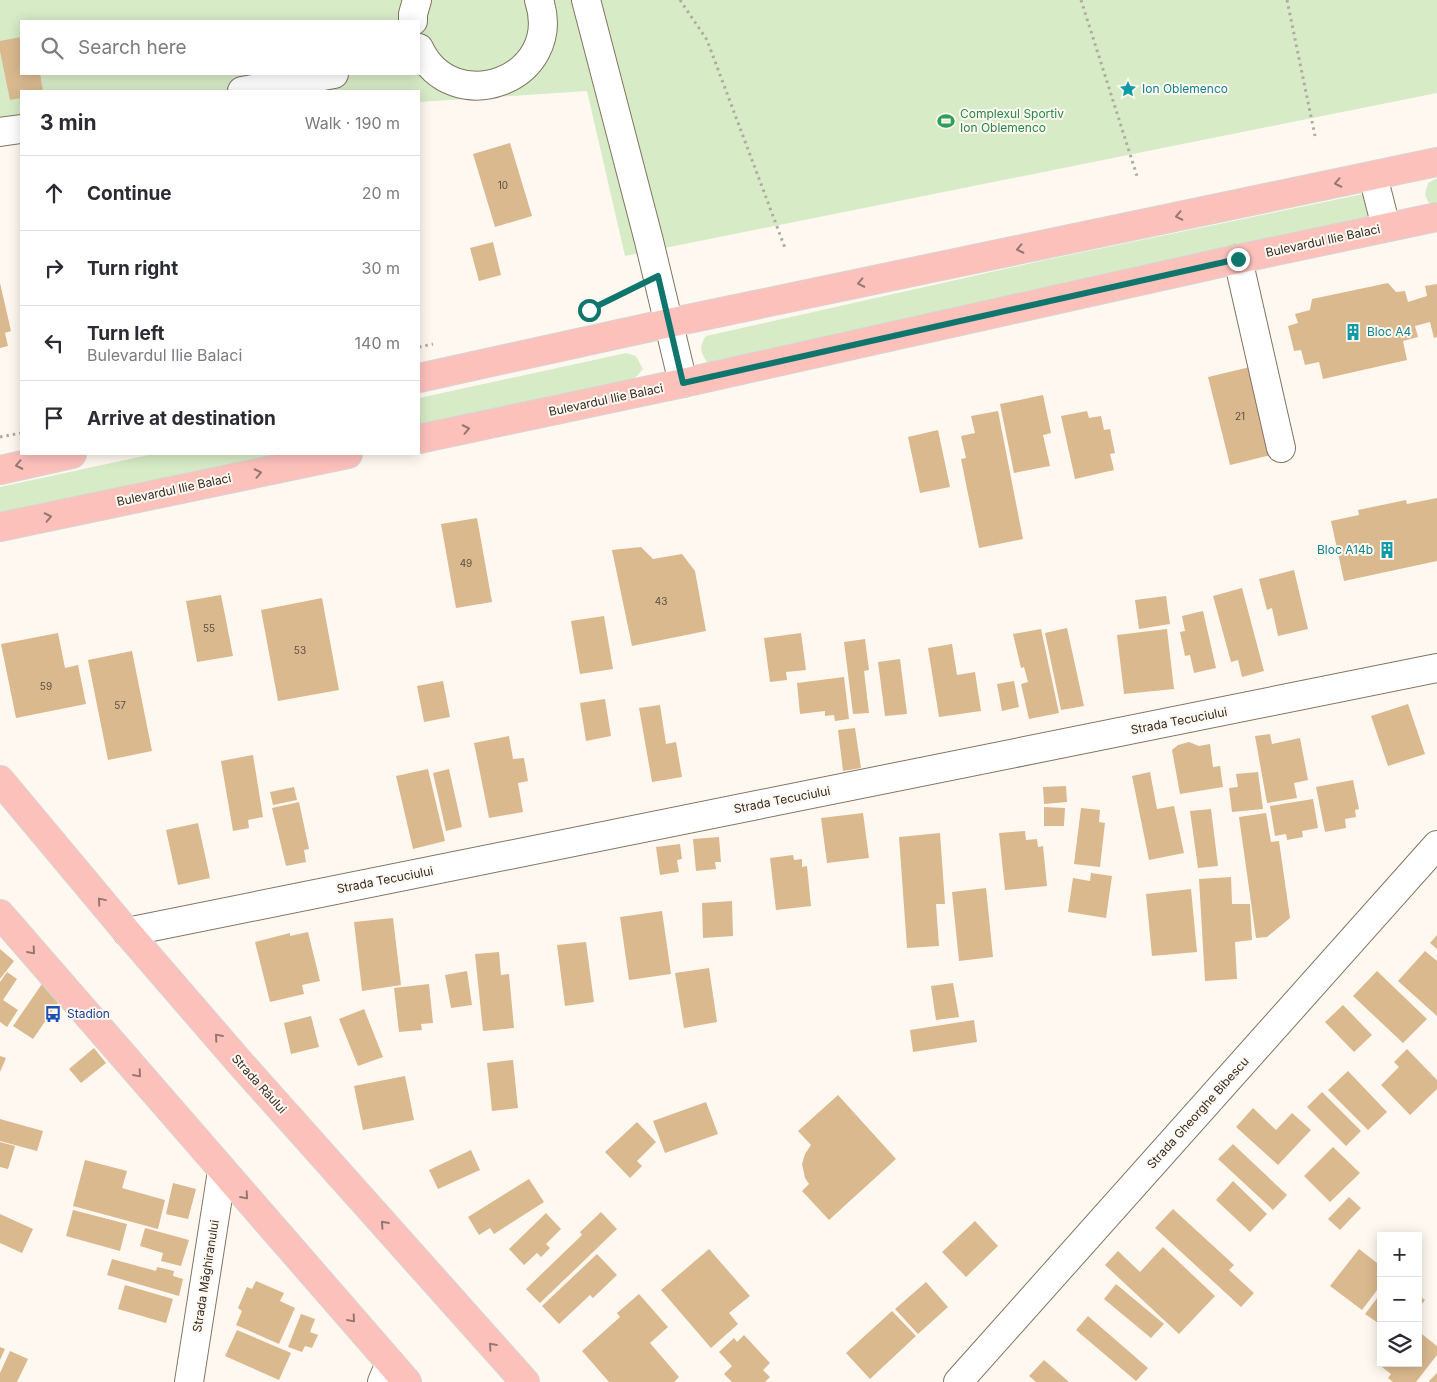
<!DOCTYPE html>
<html lang="en">
<head>
<meta charset="utf-8">
<style>
  body { margin:0; font-family:Inter,sans-serif; background:#f7f7f7; color:#2b2b33 }
  .controls { position:absolute; right:15px; bottom:15px; display:grid; overflow:hidden; border-radius:0px; box-shadow:0 2px 12px #0003 }
  .controls button { width:45px; height:45px; display:grid; place-items:center; padding:0; border:0; border-bottom:1px solid #e1e1e2; background:#fff; color:#2b2b33; font:25px sans-serif }
  .stop { position:absolute; width:15px; height:15px; margin:-11px; border:4px solid #0f766e; border-radius:50%; background:#fff }
  .stop.end { background:#0f766e; border-color:#fff; box-shadow:0 1px 5px #0008 }
  .list { margin:0; padding:0; list-style:none }
  h2 { display:flex; justify-content:space-between; align-items:center; height:65px; margin:0; padding:0 20px; font-size:21px }
  h2 small { font-size:16px; font-weight:400; color:#7c7c81 }
  .list li { display:grid; grid-template-columns:32px 1fr auto; gap:15px; align-items:center; box-sizing:border-box; height:75px; padding:0 20px; border-top:1px solid #e1e1e2 }
  .list b { display:block; font-size:19px; white-space:nowrap }
  .list p { margin:0; font-size:16px; white-space:nowrap; color:#7c7c81 }
  .list em { font-size:16px; font-style:normal; color:#7c7c81 }
  .icon { flex:none; width:28px; height:28px; fill:none; stroke:currentColor; stroke-width:2; stroke-linecap:round; stroke-linejoin:round }
  .map { position:relative; flex:none; width:1437px; height:1382px; overflow:hidden }
  .search { position:absolute; background:#fff; box-shadow:0 2px 12px #0003; left:20px; top:20px; width:400px; height:55px; display:flex; align-items:center; gap:12px; box-sizing:border-box; padding:0 18px; border-radius:0px; color:#7c7c81; font-size:19px }
  .panel { position:absolute; background:#fff; box-shadow:0 2px 12px #0003; left:20px; top:90px; width:400px; height:365px; border-radius:0px }
  .map>svg:first-child { display:block }
  .green { fill:#d7ebc7; fill-rule:evenodd }
  .building { fill:#dab98f }
  .lines { fill:none; stroke-linecap:round; stroke-linejoin:round }
  .minor-casing { stroke:#837461; stroke-width:30 }
  .major-casing { stroke:#d6d5d3; stroke-width:30 }
  .path { stroke:#b1aaa2; stroke-width:3; stroke-dasharray:2.5 4; stroke-linecap:butt }
  .minor { stroke:#fff; stroke-width:28 }
  .major { stroke:#fdc1bc; stroke-width:28 }
  .oneway { stroke:#987670 }
  .route { stroke:#0f766e; stroke-width:6 }
  .labels { text-anchor:middle; stroke-width:4; stroke-linejoin:round; paint-order:stroke }
  .number-label { font-size:10px; fill:#5d4f3f }
  .culture-label { font-size:12px; fill:#0d838f; stroke:#fff8f0; text-anchor:start }
  .leisure-label { font-size:12px; fill:#27864d; stroke:#fff8f0; text-anchor:start }
  .street-label { font-size:12px; fill:#332c24; stroke:#fff8f0 }
  .transit-label { font-size:12px; fill:#164399; stroke:#fff8f0; text-anchor:start }
</style>
</head>
<body>
<div class="map">
<svg width="1437" height="1382" viewBox="0 0 1437 1382">
  <rect width="100%" height="100%" fill="#fff8f0"/>
  <path class="green" d="M0,0H1437V93L625,256L587,91L419,102V91H21V140L0,144ZM21,21H419V74H21Z
    M1437,178V206L1428,202L1425,194L1428,183Z
    M1368,193L1378,219L720,362H707C700,352 699,346 706,336L1045,260Z
    M626,353L636,356L643,369L634,379L419,426V398Z
    M153,454H290L0,514V487Z"/>
  <path class="building" d="M21,37V74H40L43,91H21V98L10,100L0,51V41Z
    M510,143L532,216L495,227L473,154Z
    M493,242L501,275L479,281L470,248Z
    M0,283L11,331L5,333L8,346L0,348Z
    M1388,283L1396,292L1405,291L1408,302L1427,296L1425,286L1437,284V337L1434,338L1430,322L1415,326L1418,337L1403,341L1407,360L1323,379L1319,362L1305,365L1301,350L1294,351L1288,326L1298,323L1295,314L1310,310L1312,299Z
    M1250,367L1271,455L1230,465L1208,377Z
    M1043,395L1051,433L1043,435L1050,466L1014,473L1000,404Z
    M998,411L1023,539L979,548L961,459L966,458L961,436L975,433L971,416Z
    M1087,411L1089,418L1101,416L1104,430L1110,429L1115,453L1110,454L1114,470L1075,479L1061,416Z
    M938,430L950,487L920,493L908,437Z
    M1437,498V561L1344,581L1331,521L1359,515L1358,510L1406,500L1407,504Z
    M477,518L492,602L456,608L441,524Z
    M641,547L653,559L682,554L695,571L706,631L632,646L612,550Z
    M1294,570L1308,629L1278,636L1272,608L1267,610L1259,579Z
    M1242,588L1264,671L1242,677L1238,660L1231,662L1213,596Z
    M221,595L233,656L197,662L186,601Z
    M1166,596L1170,624L1139,629L1135,600Z
    M322,598L339,690L278,701L261,610Z
    M1203,611L1216,668L1194,673L1190,655L1185,656L1180,632L1185,631L1182,616Z
    M604,616L613,669L580,674L571,621Z
    M1067,628L1084,706L1061,710L1045,633Z
    M1041,629L1059,713L1029,719L1021,684L1028,682L1024,667L1021,668L1013,634Z
    M1167,629L1174,689L1124,694L1117,635Z
    M58,633L65,668L78,665L86,704L16,718L1,644Z
    M801,633L806,670L786,672L787,680L770,682L764,638Z
    M865,639L869,670L864,671L869,713L853,714L844,642Z
    M952,644L957,675L975,672L981,711L939,717L928,648Z
    M132,651L152,751L108,760L88,660Z
    M900,659L907,714L885,716L878,662Z
    M844,677L849,719L835,721L834,715L825,716V711L800,714L797,683Z
    M443,681L450,717L424,722L417,686Z
    M1014,681L1019,707L1002,711L997,684Z
    M605,699L611,736L586,741L580,703Z
    M1408,704L1425,754L1388,766L1371,716Z
    M660,705L666,744L676,742L682,777L652,782L639,708Z
    M855,728L861,768L843,771L838,730Z
    M1270,734L1272,744L1300,738L1308,780L1294,783L1297,798L1267,803L1255,736Z
    M509,736L513,759L524,758L528,781L518,783L523,812L489,818L474,743Z
    M1189,742L1199,746L1210,744L1213,767L1220,766L1223,787L1180,794L1172,750L1178,745Z
    M253,755L263,817L248,820L249,828L233,831L221,761Z
    M428,769L445,841L413,849L396,776Z
    M449,769L462,827L446,831L433,773Z
    M1150,772L1157,809L1174,806L1184,853L1149,860L1132,776Z
    M1258,772L1263,809L1232,812L1229,788L1238,787L1236,774Z
    M1353,780L1359,809L1355,810L1356,817L1345,819L1346,828L1325,832L1316,787Z
    M1066,786L1067,802L1044,804L1043,787Z
    M294,787L297,800L273,805L270,792Z
    M1313,799L1318,828L1302,831L1303,837L1287,840L1286,834L1275,836L1270,806Z
    M299,802L309,849L304,850L306,862L286,866L272,808Z
    M1044,807L1065,808L1064,826H1044Z
    M1081,808L1100,810L1099,822L1105,823L1100,867L1074,864Z
    M1211,809L1218,866L1198,868L1190,811Z
    M863,813L869,858L827,863L821,818Z
    M1266,813L1271,842L1279,841L1290,918L1267,937L1256,938L1239,817Z
    M198,823L210,878L178,885L166,830Z
    M1025,831L1026,840L1037,839L1038,847L1043,846L1047,886L1005,890L999,833Z
    M940,833L945,904H936L939,946L907,948L899,837Z
    M719,837L721,862H715L716,869L696,871L693,839Z
    M680,844L682,859L677,860L679,872L660,875L656,847Z
    M793,855L794,860L802,859V867L807,866L811,906L776,910L770,858Z
    M1091,873L1112,876L1106,918L1068,912L1073,878L1090,881Z
    M1231,877L1232,904H1250L1252,940L1235,942L1237,979L1205,981L1199,879Z
    M986,888L993,957L959,961L952,892Z
    M1191,889L1197,952L1152,956L1146,894Z
    M732,901L733,936L703,938L702,903Z
    M662,911L671,974L629,980L620,917Z
    M393,918L401,985L362,991L354,922Z
    M308,932L320,981L302,985L304,994L270,1002L255,942L290,933V936Z
    M1437,935V949L1430,943Z
    M586,942L594,1002L565,1006L557,945Z
    M0,949L14,961L0,979Z
    M1425,951L1437,961V1016L1398,981Z
    M499,952L501,975L509,974L514,1028L483,1031L475,954Z
    M709,968L717,1022L684,1028L675,973Z
    M467,971L472,1005L451,1008L445,975Z
    M1377,971L1427,1019L1403,1043L1353,996Z
    M7,972L17,979L3,1000L18,1010L7,1027L0,1022V982Z
    M44,981L64,994L33,1039L13,1026Z
    M953,983L959,1017L936,1020L931,986Z
    M429,984L433,1023L421,1024L422,1030L399,1032L394,988Z
    M1343,1005L1372,1035L1354,1052L1325,1022Z
    M364,1009L383,1057L358,1066L339,1019Z
    M311,1016L319,1047L291,1054L284,1023Z
    M974,1020L977,1042L913,1052L910,1030Z
    M94,1048L106,1063L81,1083L69,1069Z
    M1407,1049L1437,1080V1089L1410,1115L1381,1085L1399,1067L1394,1062Z
    M0,1056L6,1058L0,1072Z
    M513,1060L518,1108L492,1111L487,1063Z
    M1348,1071L1387,1112L1368,1130L1328,1090Z
    M405,1076L414,1120L363,1130L354,1086Z
    M1322,1092L1361,1131L1346,1146L1307,1107Z
    M838,1095L896,1159L829,1220L802,1191L809,1184L805,1178L802,1164L805,1154L811,1145L798,1131Z
    M706,1102L718,1134L665,1153L653,1121Z
    M1253,1108L1276,1130L1292,1113L1311,1130L1278,1165L1236,1127Z
    M0,1119L43,1131L37,1151L0,1141Z
    M637,1122L656,1142L637,1161L642,1166L630,1178L605,1152Z
    M0,1142L15,1146L8,1169L0,1167Z
    M1233,1144L1287,1195L1273,1210L1218,1159Z
    M1333,1147L1360,1173L1330,1202L1304,1176Z
    M471,1150L480,1170L438,1189L429,1170Z
    M85,1160L127,1171L122,1188L165,1200L158,1229L73,1206Z
    M529,1179L544,1202L494,1234L490,1228L479,1235L468,1217Z
    M1233,1181L1267,1214L1250,1232L1216,1200Z
    M173,1183L196,1189L188,1219L166,1214Z
    M1349,1197L1361,1208L1340,1230L1328,1219Z
    M1173,1209L1234,1265L1229,1270L1254,1293L1241,1307L1155,1228Z
    M73,1210L127,1224L120,1251L66,1236Z
    M601,1212L617,1229L540,1303L526,1289L582,1235L580,1232Z
    M546,1213L561,1229L546,1244L550,1248L541,1257L537,1253L524,1265L509,1249Z
    M0,1214L33,1229L22,1253L0,1243Z
    M975,1221L998,1246L966,1277L942,1252Z
    M145,1228L189,1240L181,1266L161,1261L163,1253L140,1246Z
    M1163,1247L1215,1296L1179,1334L1105,1265L1118,1251L1140,1272Z
    M709,1249L750,1296L729,1313L738,1324L711,1348L661,1290Z
    M1359,1249L1381,1266V1285L1362,1310L1330,1286Z
    M597,1254L617,1275L593,1298L590,1295L559,1324L542,1306Z
    M112,1259L156,1271L157,1267L174,1271L173,1276L183,1279L179,1296L107,1275Z
    M256,1281L284,1293L280,1301L295,1308L279,1344L236,1325L242,1311L238,1308L247,1287L252,1289Z
    M926,1282L948,1307L918,1334L895,1309Z
    M1116,1284L1164,1324L1151,1338L1104,1299Z
    M125,1285L173,1299L166,1323L118,1309Z
    M1381,1293V1325L1365,1314Z
    M639,1294L668,1327L650,1343L679,1377L674,1382H609L582,1351L620,1317L617,1313Z
    M1418,1295L1425,1300L1418,1309Z
    M892,1311L916,1336L870,1379L846,1353Z
    M301,1314L315,1319L310,1332L318,1335L312,1348L305,1346L302,1352L288,1347Z
    M1088,1316L1148,1368L1136,1381L1076,1330Z
    M237,1330L291,1353L279,1380L225,1356Z
    M1418,1331L1437,1346V1355L1416,1382H1393L1388,1378L1391,1374L1382,1367L1385,1363H1418Z
    M744,1335L770,1363L763,1370L770,1377L765,1382H732L724,1374L732,1366L719,1352L734,1338L737,1342Z
    M0,1347L5,1349L0,1360Z
    M10,1351L28,1359L17,1382H0V1373Z
    M1044,1360L1069,1382H1036L1029,1376Z
    M1437,1373V1382H1430L1429,1381Z"/>
  <g class="lines">
    <g class="minor-casing">
      <path id="minor" d="M586,0L649,241L683,383
        M413,21V14L417,0
        M419,48C452,120 565,80 539,0
        M242,91L334,74
        M0,132L21,129
        M1373,176L1386,227
        M1238,259L1281,448
        M127,932L1437,668
        M189,1382L222,1171
        M382,1382L390,1363
        M958,1382L1437,845"/>
    </g>
    <g class="major-casing">
      <path id="major" d="M419,378L669,323L1437,162
        M419,439L683,383L1238,259L1437,217
        M0,470L72,454
        M0,527L348,454
        M0,780L127,932L241,1064L525,1382
        M0,914L407,1382"/>
    </g>
    <path class="path" d="M680,0L707,40L785,248
      M1081,0L1137,176
      M1287,0L1315,136
      M588,310L632,289
      M419,347L433,344
      M0,437L21,433"/>
    <use href="#minor" class="minor"/>
    <use href="#major" class="major"/>
  </g>
  <defs><path id="oneway-chevron" d="M-2-3.5L2.5 0L-2 3.5" fill="none" stroke-width="1.6" stroke-linecap="round" stroke-linejoin="round" transform="scale(1.25)"/></defs>
  <g class="oneway">
    <use href="#oneway-chevron" transform="translate(1338 183) rotate(168)"/>
    <use href="#oneway-chevron" transform="translate(1179 216) rotate(168)"/>
    <use href="#oneway-chevron" transform="translate(1020 249) rotate(168)"/>
    <use href="#oneway-chevron" transform="translate(861 283) rotate(168)"/>
    <use href="#oneway-chevron" transform="translate(466 429) rotate(-12)"/>
    <use href="#oneway-chevron" transform="translate(19 465) rotate(168)"/>
    <use href="#oneway-chevron" transform="translate(258 473) rotate(-12)"/>
    <use href="#oneway-chevron" transform="translate(48 517) rotate(-12)"/>
    <use href="#oneway-chevron" transform="translate(101 901) rotate(-130)"/>
    <use href="#oneway-chevron" transform="translate(32 951) rotate(49)"/>
    <use href="#oneway-chevron" transform="translate(218 1037) rotate(-131)"/>
    <use href="#oneway-chevron" transform="translate(138 1074) rotate(49)"/>
    <use href="#oneway-chevron" transform="translate(245 1196) rotate(49)"/>
    <use href="#oneway-chevron" transform="translate(384 1224) rotate(-132)"/>
    <use href="#oneway-chevron" transform="translate(352 1319) rotate(49)"/>
    <use href="#oneway-chevron" transform="translate(492 1346) rotate(-132)"/>
  </g>
  <g class="lines">
    <path class="route" d="M589,310L658,276L683,383L1238,259"/>
  </g>
  <defs>
    <g id="sight-bare" transform="scale(1.35)"><path d="M0-6L1.8-2.2L6-1.7L2.9 1.2L3.7 5.4L0 3.3L-3.7 5.4L-2.9 1.2L-6-1.7L-1.8-2.2Z" fill="#0f9aa8" stroke="#fff8f0" stroke-width="2.5" paint-order="stroke"/></g>
    <g id="stadium-bare" transform="scale(1.35)"><path d="M0-5a6.5 5 0 1 0 0 10a6.5 5 0 1 0 0-10ZM-3.5-1.8h7v3.6h-7Z" fill="#2e9e5b" stroke="#fff8f0" stroke-width="2.5" paint-order="stroke"/></g>
    <g id="building-bare" transform="scale(1.35)"><path d="M-4-6H4V6H1V3H-1V6H-4ZM-2.5-4.3h1.7v1.8h-1.7ZM.8-4.3h1.7v1.8H.8ZM-2.5-1h1.7V.8h-1.7ZM.8-1h1.7V.8H.8Z" fill="#0f9aa8" stroke="#fff8f0" stroke-width="2.5" paint-order="stroke"/></g>
    <g id="bus-bare" transform="scale(1.35)"><path d="M-5-6H5V4H4V6H2V4H-2V6H-4V4H-5ZM-3.5-4V0h7V-4ZM-3.5 1.2v1.5H-2V1.2ZM2 1.2v1.5H3.5V1.2Z" fill="#1a4fb4" stroke="#fff8f0" stroke-width="2.5" paint-order="stroke"/></g>
  </defs>
  <g fill-rule="evenodd">
    <use href="#sight-bare" x="1128" y="89"/>
    <use href="#stadium-bare" x="946" y="121"/>
    <use href="#building-bare" x="1353" y="332"/>
    <use href="#building-bare" x="1387" y="550"/>
    <use href="#bus-bare" x="53" y="1014"/>
  </g>
  <g class="labels">
    <g class="number-label">
      <text x="503" y="189">10</text>
      <text x="1240" y="420">21</text>
      <text x="466" y="567">49</text>
      <text x="661" y="605">43</text>
      <text x="209" y="632">55</text>
      <text x="300" y="654">53</text>
      <text x="46" y="690">59</text>
      <text x="120" y="709">57</text>
    </g>
    <g class="culture-label">
      <text x="1142" y="93">Ion Oblemenco</text>
      <text x="1367" y="336">Bloc A4</text>
      <text x="1373" y="554" text-anchor="end">Bloc A14b</text>
    </g>
    <g class="leisure-label">
      <text x="960" y="118">Complexul Sportiv<tspan x="960" dy="14">Ion Oblemenco</tspan></text>
    </g>
    <g class="street-label">
      <text transform="translate(1323 241) rotate(-12)" y="4">Bulevardul Ilie Balaci</text>
      <text transform="translate(606 400) rotate(-12)" y="4">Bulevardul Ilie Balaci</text>
      <text transform="translate(174 490) rotate(-12)" y="4">Bulevardul Ilie Balaci</text>
      <text transform="translate(1179 721) rotate(-11)" y="4">Strada Tecuciului</text>
      <text transform="translate(782 800) rotate(-11)" y="4">Strada Tecuciului</text>
      <text transform="translate(385 880) rotate(-11)" y="4">Strada Tecuciului</text>
      <text transform="translate(259 1084) rotate(48)" y="4">Strada Râului</text>
      <text transform="translate(1198 1113) rotate(-48)" y="4">Strada Gheorghe Bibescu</text>
      <text transform="translate(206 1276) rotate(-81)" y="4">Strada Măghiranului</text>
    </g>
    <g class="transit-label">
      <text x="67" y="1018">Stadion</text>
    </g>
  </g>
</svg>
<div class="controls">
<button>+</button>
<button>−</button>
<button><svg class="icon" aria-label="layers" viewBox="0 0 24 24"><path d="M12 4l9 5-9 5-9-5zM3 14l9 5 9-5"/></svg></button>
</div>
<div class="stop" style="left:589px;top:310px"></div>
<div class="stop end" style="left:1238px;top:259px"></div>
<div class="search"><svg class="icon" aria-label="search" viewBox="0 0 24 24"><circle cx="10" cy="10" r="6"/><path d="M15 15l6 6"/></svg>Search here</div>
<section class="panel">
<h2>3 min<small>Walk · 190 m</small></h2>
<ul class="list">
<li><svg class="icon" aria-label="ahead" viewBox="0 0 24 24"><path d="M12 20V5M6 11l6-6 6 6"/></svg><div><b>Continue</b></div><em>20 m</em></li>
<li><svg class="icon" aria-label="right" viewBox="0 0 24 24"><path d="M7 20v-9h11M14 6l5 5-5 5"/></svg><div><b>Turn right</b></div><em>30 m</em></li>
<li><svg class="icon" aria-label="left" viewBox="0 0 24 24"><path d="M17 20v-9H6M10 6l-5 5 5 5"/></svg><div><b>Turn left</b><p>Bulevardul Ilie Balaci</p></div><em>140 m</em></li>
<li><svg class="icon" aria-label="arrive" viewBox="0 0 24 24"><path d="M6 21V4h12l-3 4 3 4H6"/></svg><div><b>Arrive at destination</b></div></li>
</ul>
</section>
</div>
</body>
</html>
